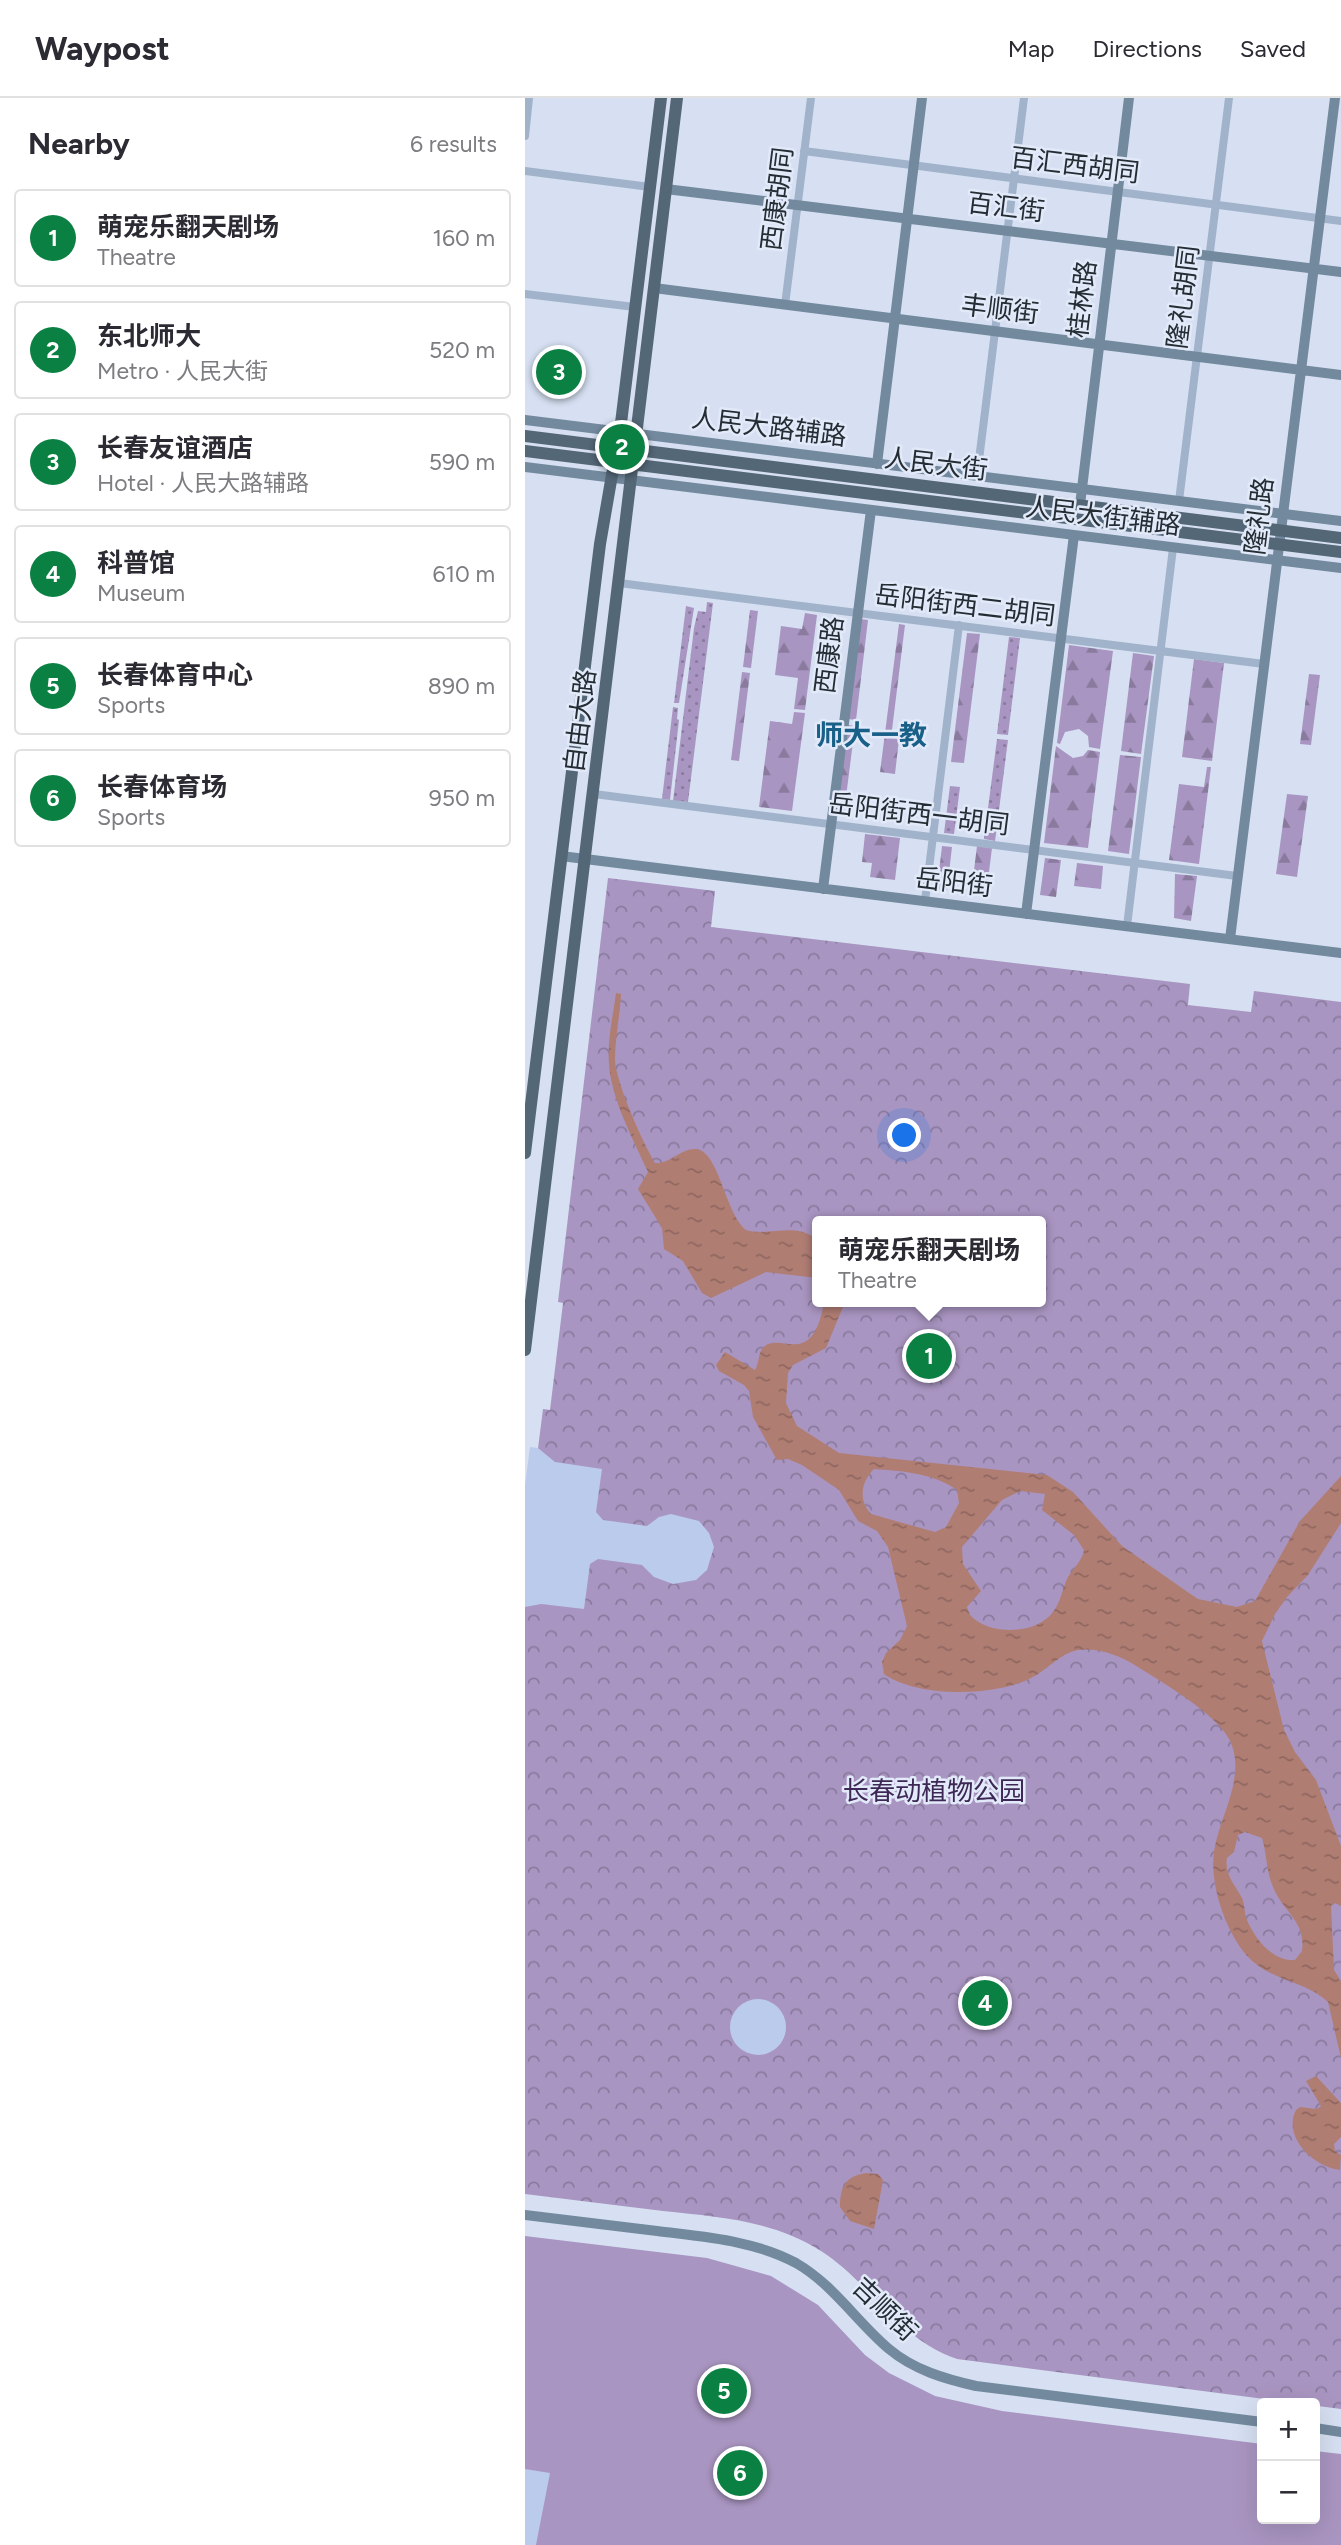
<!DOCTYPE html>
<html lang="en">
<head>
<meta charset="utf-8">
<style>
  body { margin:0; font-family:Figtree,"Noto Sans SC",sans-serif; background:#f2f2f3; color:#2b2b33 }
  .controls { position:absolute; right:21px; bottom:21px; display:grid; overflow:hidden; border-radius:7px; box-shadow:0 7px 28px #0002 }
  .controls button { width:63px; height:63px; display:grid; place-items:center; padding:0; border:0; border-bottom:2px solid #e1e1e2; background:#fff; color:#2b2b33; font:35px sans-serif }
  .you { position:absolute; left:380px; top:1038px; width:24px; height:24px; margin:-18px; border:5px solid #fff; border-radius:50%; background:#1a73e8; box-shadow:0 0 0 10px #1a73e833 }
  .badge { display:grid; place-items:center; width:46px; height:46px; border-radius:50%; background:#0b8043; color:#fff; font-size:23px; font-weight:700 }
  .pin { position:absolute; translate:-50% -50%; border:4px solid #fff; box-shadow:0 2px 7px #0006 }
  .popup { position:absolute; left:287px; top:1118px; width:234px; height:91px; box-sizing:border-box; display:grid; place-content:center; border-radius:7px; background:#fff; filter:drop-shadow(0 2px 5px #0005); font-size:23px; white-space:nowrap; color:#7c7c81 }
  .popup b { font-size:26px; color:#2b2b33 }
  .popup::after { content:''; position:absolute; left:50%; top:100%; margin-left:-14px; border:14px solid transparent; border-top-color:#fff }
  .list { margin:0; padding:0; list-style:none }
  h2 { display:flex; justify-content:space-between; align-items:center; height:91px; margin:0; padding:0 28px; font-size:30px }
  h2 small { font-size:23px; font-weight:400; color:#7c7c81 }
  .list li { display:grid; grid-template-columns:46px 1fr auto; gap:21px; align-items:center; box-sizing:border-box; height:98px; margin:0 14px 14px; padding:0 14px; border:2px solid #e1e1e2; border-radius:7px }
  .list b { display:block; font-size:26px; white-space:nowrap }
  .list p { margin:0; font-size:23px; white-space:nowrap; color:#7c7c81 }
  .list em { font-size:23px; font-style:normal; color:#7c7c81 }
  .map { position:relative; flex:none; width:816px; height:2447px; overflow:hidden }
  header { display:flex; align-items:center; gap:42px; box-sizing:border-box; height:98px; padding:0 35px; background:#fff; border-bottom:2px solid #e1e1e2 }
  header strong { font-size:33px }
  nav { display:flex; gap:38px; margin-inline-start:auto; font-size:24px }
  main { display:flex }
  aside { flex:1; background:#fff }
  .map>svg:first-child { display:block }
  .grass { fill:url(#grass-dots) }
  .forest { fill:url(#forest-firs) }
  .park { fill:url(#park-crowns); fill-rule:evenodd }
  .pitch { fill:#a995c1 }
  .plaza { fill:#bbcbeb }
  .water { fill:url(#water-ripples); fill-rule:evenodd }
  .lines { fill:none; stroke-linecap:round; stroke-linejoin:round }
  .street { stroke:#a1b3ca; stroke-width:8 }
  .secondary { stroke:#73899e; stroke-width:10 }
  .primary { stroke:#546777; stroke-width:12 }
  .labels { text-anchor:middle; stroke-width:5; stroke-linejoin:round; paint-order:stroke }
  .street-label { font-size:26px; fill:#242d34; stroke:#e2eafa }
  .park-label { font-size:26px; fill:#3d2754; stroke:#e2eafa }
  .neighbourhood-label { font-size:28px; font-weight:bold; fill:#196088; stroke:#e2eafa }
</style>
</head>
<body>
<header>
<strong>Waypost</strong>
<nav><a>Map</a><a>Directions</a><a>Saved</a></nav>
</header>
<main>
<aside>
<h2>Nearby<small>6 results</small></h2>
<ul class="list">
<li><span class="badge">1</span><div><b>萌宠乐翻天剧场</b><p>Theatre</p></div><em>160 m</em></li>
<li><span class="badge">2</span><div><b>东北师大</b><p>Metro · 人民大街</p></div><em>520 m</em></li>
<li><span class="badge">3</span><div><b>长春友谊酒店</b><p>Hotel · 人民大路辅路</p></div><em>590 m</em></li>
<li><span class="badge">4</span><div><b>科普馆</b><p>Museum</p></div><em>610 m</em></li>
<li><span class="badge">5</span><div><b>长春体育中心</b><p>Sports</p></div><em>890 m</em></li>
<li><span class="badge">6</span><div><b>长春体育场</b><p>Sports</p></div><em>950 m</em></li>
</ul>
</aside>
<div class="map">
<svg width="816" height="2447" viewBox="0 0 816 2447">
  <defs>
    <pattern id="grass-dots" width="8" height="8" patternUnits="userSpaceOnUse" patternTransform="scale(1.75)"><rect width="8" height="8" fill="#a995c1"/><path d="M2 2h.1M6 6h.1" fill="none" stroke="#897a9e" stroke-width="1.8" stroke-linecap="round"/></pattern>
    <pattern id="forest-firs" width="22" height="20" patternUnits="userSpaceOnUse" patternTransform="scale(1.75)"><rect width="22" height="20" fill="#a995c1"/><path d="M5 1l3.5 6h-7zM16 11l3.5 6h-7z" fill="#897a9e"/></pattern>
    <pattern id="park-crowns" width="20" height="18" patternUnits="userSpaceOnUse" patternTransform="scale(1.75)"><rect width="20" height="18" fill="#a995c1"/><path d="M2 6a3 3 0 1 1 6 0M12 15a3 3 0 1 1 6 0" fill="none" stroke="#897a9e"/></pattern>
    <pattern id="water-ripples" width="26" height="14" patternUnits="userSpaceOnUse" patternTransform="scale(1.75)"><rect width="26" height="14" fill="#b07d73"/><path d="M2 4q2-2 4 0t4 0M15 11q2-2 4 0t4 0" fill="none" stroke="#8f675f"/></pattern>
  </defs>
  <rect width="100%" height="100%" fill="#d6e0f2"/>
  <path class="grass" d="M182,504L188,505L163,704L148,703L169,530L173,513L181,514Z
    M161,508L169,510L154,605H149Z
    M484,539L495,540L483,637L472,636Z
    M148,609L153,610L152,621L154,622L145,702L137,701Z
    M472,641L483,642L470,743L459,741Z
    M425,688L435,689L429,736L419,735Z"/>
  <path class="forest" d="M225,512L233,513L226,570L218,569Z
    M280,515L292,517L280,612L269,611L273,580L250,577L256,528L277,531Z
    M336,521L343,522L331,622L323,621Z
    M374,526L380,527L366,640L374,641L370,676L355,674Z
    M442,535L455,536L439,665L426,664Z
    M544,547L588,553L575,651L564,649L563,638L554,631L540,634L535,646L532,645Z
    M608,555L629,558L616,656L596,653Z
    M669,561L699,565L687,663L657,659Z
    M217,574L225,575L214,663L206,662Z
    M784,576L795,577L786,647L775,646Z
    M269,614L280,615L267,713L234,709L245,623L267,626Z
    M323,627L330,628L319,715L312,714Z
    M531,648L548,660L558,658L563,652L575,654L563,750L519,745Z
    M595,657L616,659L604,756L583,753Z
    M682,669H686L674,766L644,762L654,686L679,689Z
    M762,696L783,698L772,779L751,776Z
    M340,736L375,740L370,782L345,779L347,765L337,764Z
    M417,748L427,749L422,792L412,791Z
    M452,748L467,750L461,798L446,796Z
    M520,760L536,762L531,799L515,797Z
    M552,765L578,768L576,791L549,788Z
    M650,776L672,778L666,823L649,820Z"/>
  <path class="park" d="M83,780L190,793L186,829L665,886L663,907L726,914L729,893L816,904V2311L432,2261C374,2242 346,2185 296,2153C248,2122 193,2119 138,2113C92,2107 46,2102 0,2096V1453L18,1311L25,1312L38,1205L33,1204ZM292,1123H516V1204H292Z"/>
  <path class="pitch" d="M0,2138L182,2160L246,2178L293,2207L340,2257L364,2275L410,2298L477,2313L737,2346V2421H790V2353L816,2356V2447H0Z"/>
  <path class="plaza" d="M5,1349L13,1350L30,1364L77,1371L71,1414L78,1422L122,1428L134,1419L146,1416L174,1423L184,1435L189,1449L182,1472L171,1482L148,1486L129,1479L117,1467L73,1461L65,1466L59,1511L16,1506L0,1509V1387Z
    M205 1929a28 28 0 1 1 56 0a28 28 0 1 1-56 0Z
    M0,2371L25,2375L11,2447H0Z"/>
  <path class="water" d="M91,895L96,896C95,917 90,940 90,962C91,985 118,1045 130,1065C145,1066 156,1050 171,1051C194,1053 200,1115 221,1132C244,1139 272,1123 292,1142V1180L241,1174L186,1200L177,1195L158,1163L139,1151L137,1130L113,1091L123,1074C109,1043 86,1001 84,966C82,943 88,918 91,895Z
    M299,1204H320L301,1250L268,1267L263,1275L261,1305L272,1328L314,1355L522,1377L548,1394L597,1448L664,1495L673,1501L712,1509L730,1503L775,1423L816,1378V1425L783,1477L762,1499L750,1516L737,1543L759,1632L770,1654L791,1682L816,1748V1808L810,1805L806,1808L809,1872L816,1883V1960L803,1904C778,1881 742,1884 718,1853C698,1826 683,1781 690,1748C697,1714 722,1675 704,1641C690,1615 638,1585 613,1569C596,1558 574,1549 553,1552C536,1555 523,1571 508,1579C473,1599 392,1600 359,1576L357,1564L361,1555L375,1542L382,1528L363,1449L352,1433L333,1423L314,1392L277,1367L263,1361L252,1362L228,1319L224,1293L219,1287L194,1273L191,1267L200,1254L230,1272C234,1266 233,1257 237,1251C253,1230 287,1275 299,1204ZM349,1371C377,1373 408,1375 432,1392L434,1405L421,1429L410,1434L346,1416C333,1402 336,1384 349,1371ZM495,1393L520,1396L517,1412L549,1437L559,1452C557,1463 549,1469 543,1479C537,1491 536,1504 528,1514C511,1537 464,1538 445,1517L442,1509L456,1493L438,1466L437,1449L477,1402ZM720,1734L737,1740C742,1756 741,1773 748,1789C758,1814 781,1823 777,1853L770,1862C748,1864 730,1841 722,1822C719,1815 720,1807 717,1800C710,1787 699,1776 702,1760L709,1754L713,1737Z
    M791,1978L816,2005V2039L809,2046L810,2053L816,2057L815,2072C789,2069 757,2039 771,2012L775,2009L792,2011L796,2008L781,1983Z
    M341,2075L353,2076L358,2082L349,2131L325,2123L315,2109C315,2088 321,2078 341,2075Z"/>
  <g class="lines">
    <path class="street" d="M0,38L4,0
      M279,53L816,123
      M0,73L125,89
      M0,196L110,209
      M260,207L286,0
      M452,378L499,0
      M654,403L704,0
      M94,485L739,566
      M69,696L712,778
      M400,803L434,527
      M602,828L648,450"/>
    <path class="secondary" d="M141,91L816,174
      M129,190L816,277
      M0,322L816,423
      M352,366L397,0
      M0,369L816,470
      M555,407L604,0
      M36,758L816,855
      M298,791L346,412
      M501,816L549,437
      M705,841L810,0
      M0,2117C44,2122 88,2128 132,2133C179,2139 228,2142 271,2165C309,2187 331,2223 364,2251C389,2272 420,2281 451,2288L737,2324
      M790,2330L816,2334"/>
    <path class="primary" d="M0,338L816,440
      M0,353L816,454
      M0,1055L75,446L96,325L136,0
      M0,1252L152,0"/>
  </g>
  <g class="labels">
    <g class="street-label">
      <text transform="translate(550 67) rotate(7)" y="9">百汇西胡同</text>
      <text transform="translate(252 101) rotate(-83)" y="9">西康胡同</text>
      <text transform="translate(481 109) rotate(7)" y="9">百汇街</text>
      <text transform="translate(658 199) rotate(-83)" y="9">隆礼胡同</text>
      <text transform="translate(557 201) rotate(-83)" y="9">桂林路</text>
      <text transform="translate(475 211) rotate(7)" y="9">丰顺街</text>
      <text transform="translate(244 329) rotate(7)" y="9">人民大路辅路</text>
      <text transform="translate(411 366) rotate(7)" y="9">人民大街</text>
      <text transform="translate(578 418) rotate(7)" y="9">人民大街辅路</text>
      <text transform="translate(734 418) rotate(-83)" y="9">隆礼路</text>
      <text transform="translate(440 507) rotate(7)" y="9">岳阳街西二胡同</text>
      <text transform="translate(304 557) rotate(-83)" y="9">西康路</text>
      <text transform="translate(55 623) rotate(-83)" y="9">自由大路</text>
      <text transform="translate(394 716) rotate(7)" y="9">岳阳街西一胡同</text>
      <text transform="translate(429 784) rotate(7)" y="9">岳阳街</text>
      <text transform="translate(360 2211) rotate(44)" y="9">吉顺街</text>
    </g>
    <g class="park-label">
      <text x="409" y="1702">长春动植物公园</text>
    </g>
    <g class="neighbourhood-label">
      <text x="346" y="647">师大一教</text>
    </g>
  </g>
</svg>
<div class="controls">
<button>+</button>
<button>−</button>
</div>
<div class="you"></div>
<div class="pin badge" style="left:404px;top:1258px">1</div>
<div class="popup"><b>萌宠乐翻天剧场</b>Theatre</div>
<div class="pin badge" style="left:97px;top:349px">2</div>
<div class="pin badge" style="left:34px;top:274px">3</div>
<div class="pin badge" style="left:460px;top:1905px">4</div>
<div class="pin badge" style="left:199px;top:2293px">5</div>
<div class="pin badge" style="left:215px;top:2375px">6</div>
</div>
</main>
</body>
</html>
